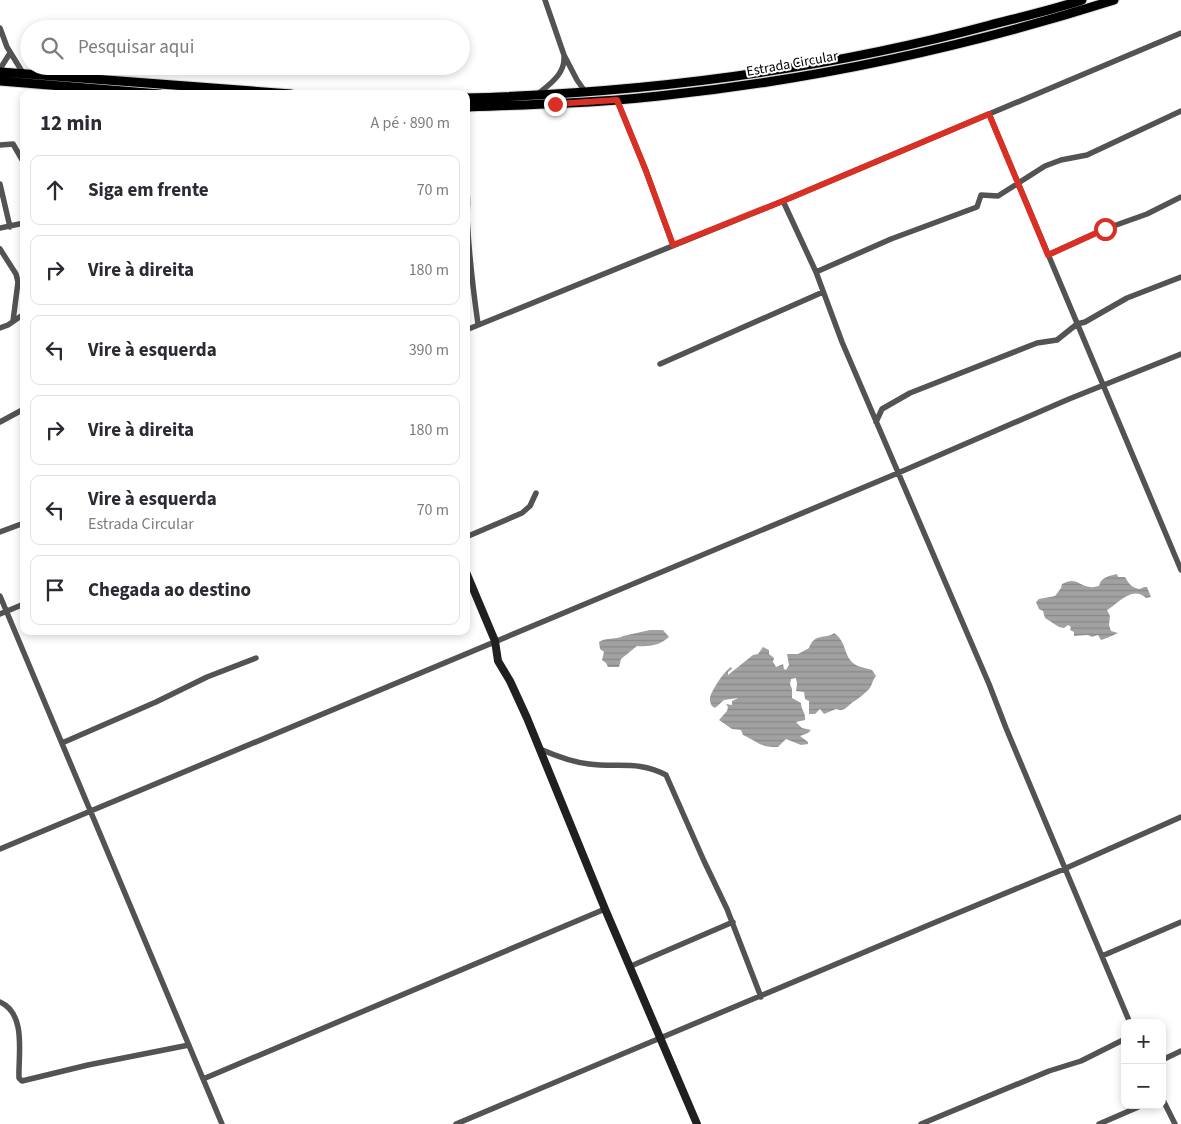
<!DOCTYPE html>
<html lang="pt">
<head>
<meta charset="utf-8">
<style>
  body { margin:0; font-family:"Source Sans 3",sans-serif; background:#f2f2f3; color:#2b2b33 }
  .controls { position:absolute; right:15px; bottom:15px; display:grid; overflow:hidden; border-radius:10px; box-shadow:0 2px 8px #0003 }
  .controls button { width:45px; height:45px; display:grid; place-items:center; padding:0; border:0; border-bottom:1px solid #e1e1e2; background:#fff; color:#2b2b33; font:25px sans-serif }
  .stop { position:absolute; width:15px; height:15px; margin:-11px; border:4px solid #d93025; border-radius:50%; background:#fff }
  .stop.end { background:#d93025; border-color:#fff; box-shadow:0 1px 5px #0008 }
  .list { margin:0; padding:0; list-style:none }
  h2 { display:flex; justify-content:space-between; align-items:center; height:65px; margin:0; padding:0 20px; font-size:21px }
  h2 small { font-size:16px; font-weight:400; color:#7c7c81 }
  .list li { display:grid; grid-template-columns:32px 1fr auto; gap:15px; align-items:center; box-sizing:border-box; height:70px; margin:0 10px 10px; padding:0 10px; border:1px solid #e1e1e2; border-radius:10px }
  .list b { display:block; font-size:19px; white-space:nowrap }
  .list p { margin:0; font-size:16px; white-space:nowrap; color:#7c7c81 }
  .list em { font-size:16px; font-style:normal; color:#7c7c81 }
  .icon { flex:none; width:28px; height:28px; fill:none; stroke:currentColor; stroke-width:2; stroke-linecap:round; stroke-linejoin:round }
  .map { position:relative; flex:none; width:1181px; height:1124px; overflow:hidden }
  .search { position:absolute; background:#fff; box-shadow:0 2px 8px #0003; left:20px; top:20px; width:450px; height:55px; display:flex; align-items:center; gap:12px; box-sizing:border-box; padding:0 18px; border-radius:28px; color:#7c7c81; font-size:19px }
  .panel { position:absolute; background:#fff; box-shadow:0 2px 8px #0003; left:20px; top:90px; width:450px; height:545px; border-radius:10px }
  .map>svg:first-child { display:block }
  .water { fill:url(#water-rules) }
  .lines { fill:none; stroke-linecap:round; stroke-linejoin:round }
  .primary-casing { stroke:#dbdbdb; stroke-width:11 }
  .street { stroke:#535353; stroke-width:5.5 }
  .secondary { stroke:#202020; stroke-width:8 }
  .primary { stroke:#000; stroke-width:9 }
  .route { stroke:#d93025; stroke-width:6 }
  .labels { text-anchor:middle; stroke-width:4; stroke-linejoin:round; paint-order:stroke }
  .street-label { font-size:14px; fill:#000; stroke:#fff }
</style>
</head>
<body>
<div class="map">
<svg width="1181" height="1124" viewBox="0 0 1181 1124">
  <defs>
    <pattern id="water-rules" width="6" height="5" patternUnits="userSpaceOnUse" patternTransform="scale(1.25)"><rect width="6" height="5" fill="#a1a1a1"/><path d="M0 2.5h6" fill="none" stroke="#898989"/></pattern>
  </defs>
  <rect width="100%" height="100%" fill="#fff"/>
  <path class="water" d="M1117,574L1118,577H1125C1129,584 1132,588 1140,589L1144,587H1147L1151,597L1146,598C1132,585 1118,604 1107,610L1110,616L1109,625L1111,631L1118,633C1112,636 1107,638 1101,640L1098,635L1092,637L1088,635L1074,636V632L1070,630L1071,627L1068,625L1064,628L1059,627L1045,618L1043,611L1039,609L1036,602L1039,599L1055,596L1061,588L1062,584C1076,576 1079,586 1090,587C1093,588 1096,586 1099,586C1101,577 1109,576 1117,574Z
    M650,630H663L669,637C660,645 650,647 637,646L621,659L619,667H608L606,663L602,660L604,652L600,649L599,642C606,637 616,640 623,636Z
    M834,633C847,642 843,654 853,663C857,667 867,668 872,670L876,676C872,680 872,687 868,690C863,695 859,698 853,702C846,707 845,712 836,709L824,714L820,709L815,714H809V701L805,699L804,692L796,691L797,684L796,678L791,679L790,684L792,689V698L801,703C801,710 806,713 805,720L796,722L802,728L811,730L808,733L800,736L808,742V744L801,745L786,739L778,747C758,747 759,742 743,735L741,730L732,729L719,720L727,711L728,707L726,704L732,705V701L738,698L724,700L715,708L712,706C710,702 710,702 710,698C711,691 725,670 731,667L732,669L728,672V675L753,655L758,654L763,647L769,650V654L774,658L773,662L776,667L783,664L784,669L786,670L789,665L787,654H798L809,648C815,632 825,640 834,633Z"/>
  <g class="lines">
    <g class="primary-casing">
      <path id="primary" d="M0,72L291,94
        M0,81L160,94
        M466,98C644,93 819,71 990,25C1021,17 1052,10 1082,0
        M466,107C530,105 595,103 659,96C814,80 966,47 1114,0"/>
    </g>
    <path class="street" d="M545,0L564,55L577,80L586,93
      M0,28L7,47L23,73
      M0,69L10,53
      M538,94C550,84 565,74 564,57
      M617,100L646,171L673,245
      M989,114L1181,570
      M0,145L13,144L24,163
      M0,184L10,227
      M466,187C469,198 467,207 467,218C469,253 473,289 478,324
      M783,201L816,272L842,342L989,684L1006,728L1130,1023
      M0,228L24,223
      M0,249L16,274L18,282L13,321
      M1048,255L1105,229L1147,214L1181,197
      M816,272L891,239L977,207L981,195L998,196L1045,166L1061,160L1087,155L1181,111
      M0,328L8,325L24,314
      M466,330L783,201L1181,33
      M660,364L823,292
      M0,422L24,409
      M876,422L882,409L910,393L1037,343L1057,340L1077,324L1085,322L1127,298L1181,277
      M0,532L24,523
      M466,537L522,513L530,506L536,493
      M0,596L222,1124
      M0,614L24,604
      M62,743L156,702L207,677L256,658
      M540,749C556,756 571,762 589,764C617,768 638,760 666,775L704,861L727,909L761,997
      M0,849L898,473L1069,399L1181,354
      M1102,956L1181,922
      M631,966L733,922
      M0,1002C27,1014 18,1055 19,1078L22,1081L88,1065L189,1045
      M1162,1060L1181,1051
      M203,1079L605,909
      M1162,1098L1175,1124
      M456,1124L936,922L1064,869L1181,817
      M921,1124L1049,1071L1081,1061L1125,1039
      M1099,1124L1143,1105"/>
    <path class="secondary" d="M466,572L495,641L498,661L510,681L527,718L605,909L697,1124"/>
    <use href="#primary" class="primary"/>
  </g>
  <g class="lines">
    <path class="route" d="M555,104L617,100L646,171L673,245L783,201L989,114L1048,255L1105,229"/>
  </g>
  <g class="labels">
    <g class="street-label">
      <text transform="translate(792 63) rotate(-10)" y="5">Estrada Circular</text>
    </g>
  </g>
</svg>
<div class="controls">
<button>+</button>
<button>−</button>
</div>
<div class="stop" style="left:1105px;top:229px"></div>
<div class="stop end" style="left:555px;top:104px"></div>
<div class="search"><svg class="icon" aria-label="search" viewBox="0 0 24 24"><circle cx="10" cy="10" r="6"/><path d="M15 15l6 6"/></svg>Pesquisar aqui</div>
<section class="panel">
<h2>12 min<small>A pé · 890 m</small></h2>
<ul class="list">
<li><svg class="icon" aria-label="ahead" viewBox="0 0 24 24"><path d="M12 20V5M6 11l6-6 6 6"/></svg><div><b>Siga em frente</b></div><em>70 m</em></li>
<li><svg class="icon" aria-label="right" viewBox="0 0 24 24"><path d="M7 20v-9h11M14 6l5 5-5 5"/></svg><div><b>Vire à direita</b></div><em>180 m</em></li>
<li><svg class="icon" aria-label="left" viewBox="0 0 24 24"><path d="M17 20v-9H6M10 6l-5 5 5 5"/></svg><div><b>Vire à esquerda</b></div><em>390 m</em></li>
<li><svg class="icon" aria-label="right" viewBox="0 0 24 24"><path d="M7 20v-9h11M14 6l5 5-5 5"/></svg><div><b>Vire à direita</b></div><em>180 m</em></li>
<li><svg class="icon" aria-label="left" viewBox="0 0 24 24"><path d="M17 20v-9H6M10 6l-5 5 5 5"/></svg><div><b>Vire à esquerda</b><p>Estrada Circular</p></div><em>70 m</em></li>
<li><svg class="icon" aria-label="arrive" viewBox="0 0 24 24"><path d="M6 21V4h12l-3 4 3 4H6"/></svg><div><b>Chegada ao destino</b></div></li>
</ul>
</section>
</div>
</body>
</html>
